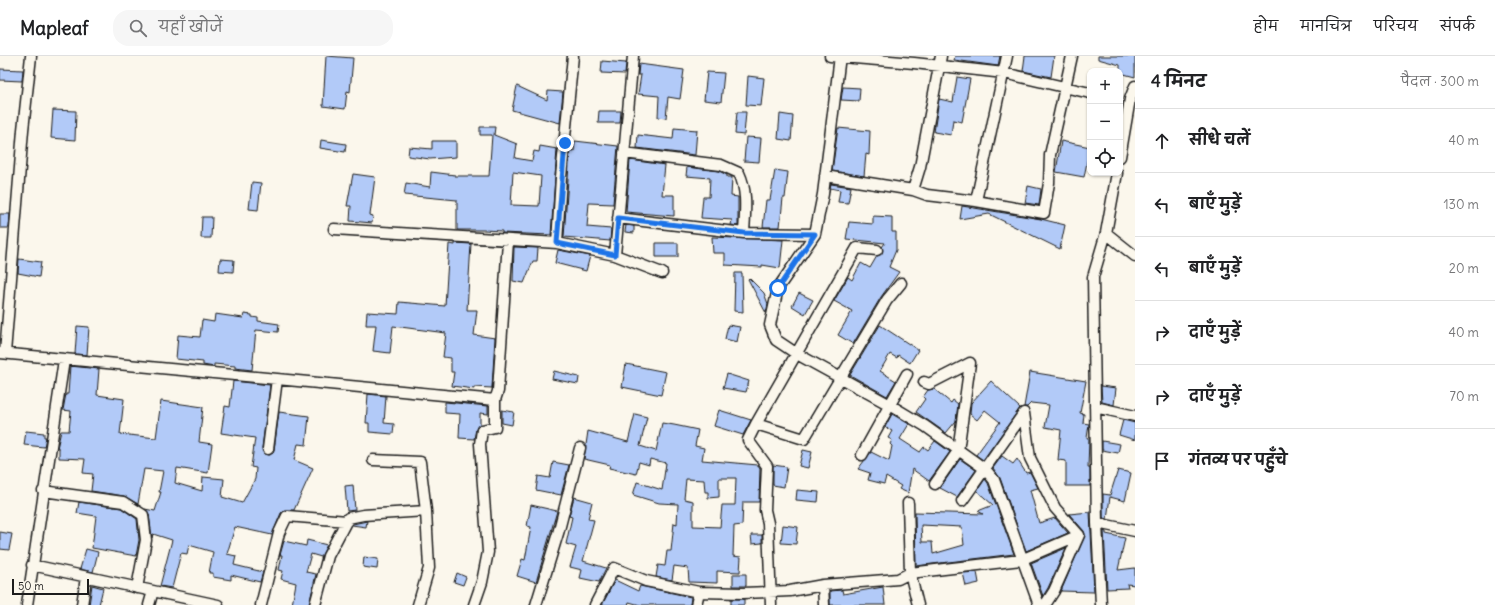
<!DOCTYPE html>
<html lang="hi">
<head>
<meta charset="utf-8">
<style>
  body { margin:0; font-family:Delius,"Playpen Sans Deva",sans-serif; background:#f6f6f6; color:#202124 }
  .controls { position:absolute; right:12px; top:12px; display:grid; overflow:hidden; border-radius:8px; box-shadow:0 1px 3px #0004 }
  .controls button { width:36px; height:36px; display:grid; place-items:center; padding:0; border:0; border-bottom:1px solid #e0e0e0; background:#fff; color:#202124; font:20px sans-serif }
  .scale { position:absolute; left:12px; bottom:10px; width:77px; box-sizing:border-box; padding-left:4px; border:2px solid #1c1c1c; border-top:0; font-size:11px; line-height:14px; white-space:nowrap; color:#1c1c1c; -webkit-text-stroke:3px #fbf7ec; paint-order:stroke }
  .stop { position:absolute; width:12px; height:12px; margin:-9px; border:3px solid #1a73e8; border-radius:50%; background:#fff }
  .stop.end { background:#1a73e8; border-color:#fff; box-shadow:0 1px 4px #0008 }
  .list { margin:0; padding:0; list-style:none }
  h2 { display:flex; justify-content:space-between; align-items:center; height:52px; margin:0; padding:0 16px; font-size:17px }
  h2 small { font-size:13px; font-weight:400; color:#757577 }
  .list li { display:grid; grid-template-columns:26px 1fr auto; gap:12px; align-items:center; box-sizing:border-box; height:64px; padding:0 16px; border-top:1px solid #e0e0e0 }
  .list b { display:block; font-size:15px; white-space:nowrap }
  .list em { font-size:13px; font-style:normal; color:#757577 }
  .icon { flex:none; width:22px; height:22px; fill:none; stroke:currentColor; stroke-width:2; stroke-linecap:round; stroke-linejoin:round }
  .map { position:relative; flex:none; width:1135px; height:549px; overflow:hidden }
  header { display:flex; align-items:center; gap:24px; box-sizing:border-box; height:56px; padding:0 20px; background:#fff; border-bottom:1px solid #e0e0e0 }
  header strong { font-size:19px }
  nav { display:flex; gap:22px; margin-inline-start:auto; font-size:14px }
  .search { width:280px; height:36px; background:#f6f6f6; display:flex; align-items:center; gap:10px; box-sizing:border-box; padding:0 14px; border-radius:16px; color:#757577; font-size:15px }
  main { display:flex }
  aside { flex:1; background:#fff }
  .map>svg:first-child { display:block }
  .building { fill:#b2caf8; stroke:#1c1c1c; fill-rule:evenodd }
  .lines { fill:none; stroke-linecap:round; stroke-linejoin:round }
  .street-casing { stroke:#1c1c1c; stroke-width:13 }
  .street { stroke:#fbf7ec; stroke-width:10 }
  .route { stroke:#1a73e8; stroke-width:5 }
</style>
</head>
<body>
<header>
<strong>Mapleaf</strong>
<div class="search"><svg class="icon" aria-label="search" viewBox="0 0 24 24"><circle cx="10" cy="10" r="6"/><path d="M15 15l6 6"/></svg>यहाँ खोजें</div>
<nav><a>होम</a><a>मानचित्र</a><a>परिचय</a><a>संपर्क</a></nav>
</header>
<main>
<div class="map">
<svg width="1135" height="549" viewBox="0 0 1135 549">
  <rect width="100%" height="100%" fill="#fbf7ec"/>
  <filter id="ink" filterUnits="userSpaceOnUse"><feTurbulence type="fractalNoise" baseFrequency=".025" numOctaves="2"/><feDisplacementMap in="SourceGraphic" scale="8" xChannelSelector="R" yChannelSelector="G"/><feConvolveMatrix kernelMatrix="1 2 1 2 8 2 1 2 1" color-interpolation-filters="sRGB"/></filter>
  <g filter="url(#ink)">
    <path class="building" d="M326,0L353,2L350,36L347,35L345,53L323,50Z
      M955,0H1000L998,10L954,4Z
      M1025,0H1054L1051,21L1023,15Z
      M1098,0H1135V21L1120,17V9L1098,3Z
      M602,5L626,7L625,18L601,17Z
      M639,8L684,14L680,43L668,41L666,62L658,61L659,40L638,38L641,19H638Z
      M0,13L23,14L22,25L0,24Z
      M707,16L724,17L721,46L704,44Z
      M748,20L764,22L761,50L746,49Z
      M957,21L970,23L962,66L953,64L951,79L934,76L939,43L953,46Z
      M517,30L547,44L548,35L563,36L560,67L512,54Z
      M843,31L860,32L859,45L841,44Z
      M53,54L76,55L75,84L51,82Z
      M599,55H621L620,67H598Z
      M737,56H746L744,79L735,78Z
      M780,58L793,60L791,85L778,83Z
      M480,71H495L494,79L517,88L515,102L532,105L534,95L539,96L540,90L557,93L551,179L502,177V175L483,174H457V144L404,139L406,127L430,131L431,116L455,119V120H489L492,79H480ZM513,116L541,120L539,150L511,149Z
      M674,72L697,74L695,99L637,92L638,79L673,83Z
      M838,72L870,75L869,99L866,98L864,120L832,115Z
      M746,81L761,82L759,106L744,105Z
      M321,84L346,88L345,96L320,92Z
      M432,85H456V101L430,103L408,100L409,91L432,93Z
      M575,85L618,90L613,148L589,147L587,171L611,173L610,185L564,181L570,94L574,95Z
      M1061,85L1090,91L1084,121L1056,116Z
      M630,104L665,109L662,139H674V160L626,156Z
      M687,111L719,115L727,119V121H732L731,140L738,141V170L731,169L732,164L701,162L703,141H709L710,122L686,120Z
      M775,114L788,116L785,142H783L780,171H763L766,144H770Z
      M353,118L375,121L370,159L373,160L372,167L350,165L351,150H347Z
      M252,126L261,127L258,154L249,153Z
      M831,128L851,131L848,147L838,146L840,134L830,132Z
      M1028,130L1041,133L1039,149L1025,147Z
      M962,150L1041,163L1065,169L1060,193L989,158L960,163Z
      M0,158H10L9,172H0Z
      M873,160L892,161V176H896V194L889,211L899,216L881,241L853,288L838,279L852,255L834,245L848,221L852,224L861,207L870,212L877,200L882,197V191L885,187L846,183L849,166L873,168Z
      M202,161H212L211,182H201Z
      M626,169L634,170V177L625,176Z
      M712,181L783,184L780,212L762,209V211L725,209V197H713Z
      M455,187L471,188L467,254H477L474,279L495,282L492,332L474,331V333L452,330L454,316H451V302L443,301L446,277L393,270L390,297L373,295L376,269H366L367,256L398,258L399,246L445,250L449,188L455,189Z
      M656,187H678V201H656Z
      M514,191L538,192L537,205H533L524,227L513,225Z
      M558,194L590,200L586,215L555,207Z
      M19,203L41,206L39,221L18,217Z
      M220,203L234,204L233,216L219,215Z
      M735,217H742L743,256L734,255Z
      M749,222L764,237L768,248L766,257L748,223Z
      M799,237L813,244L805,258L792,250Z
      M215,258L243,262L244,258L252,259V261L258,262V265L279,268L278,276L256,274L252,314L235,312V310L214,308V311L203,309V306L176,303L178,279L200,281L202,264L214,266Z
      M728,269L740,271L737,286L725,283Z
      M880,269L918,294L910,307L898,299L897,302L890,298L880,315L896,325L887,340L850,319Z
      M77,270L89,271L87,299L75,298Z
      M626,308L666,316L661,339L622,331Z
      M70,310L99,313L97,339L124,343L120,378L156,382L161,345L203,351L199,386L212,388L208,417L177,412L175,427L202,435L203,421L224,423L222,441L242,447L255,423L256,412L251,411L255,382L221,377L225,350L230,351L233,325L270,329L262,392L264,398L270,399L274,394L279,356L309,360L306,389L298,388L294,404L313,412L294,454H284L281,457L272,479L235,471L227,498L236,500L234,509L263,516L260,526L231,519V524L213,521V517H209L213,496L189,489L187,498L181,497L172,532L160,530L172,484L153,478L152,482L149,458L145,453L155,455L161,436H159L163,415L144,413L138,448L124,440L91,435L93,418L83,417L85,403L59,402V392H57L61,375H69L71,355L63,354L66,338H68Z
      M554,315L579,321L578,328L552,323Z
      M1030,316L1086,325L1080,357L1084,358L1083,367L1089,368L1087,382H1089L1088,412H1090V430H1066V405L1058,404L1061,374L1045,371L1049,349L1031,347L1027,351H1024Z
      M727,318L749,325L746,336L723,332Z
      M991,325L1020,352L983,404L976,399L1000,366L985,354L977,364L970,358L971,347Z
      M1101,330L1116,332L1114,349L1102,346Z
      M934,333L951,347L953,344L958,348L956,365L946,377L916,356L925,343L923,341L928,334Z
      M368,338L386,340L384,367L394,368L393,378L369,376V367H366Z
      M445,346L488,350V358L480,357V368L476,373L474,383L459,382L460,358L445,357Z
      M502,354L514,356L512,369L502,367Z
      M719,354L751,364L743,379L714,370Z
      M635,358L647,361L640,390L656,395L662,367L674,369L698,374L695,390L704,392L702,404L758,409L760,412L759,446H743L742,469L734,470L733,500L741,501L740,516L717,515V527L689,526L688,512L674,510L672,524L656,521L658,509L665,510L667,495H671L674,467L677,468L678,448L659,447L633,439L637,426L662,434L666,407L650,403L649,409L639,406L636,418L609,412L610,409L584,403L588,375L628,386ZM719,422H736L735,449H722L720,471L693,470V445L684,443L686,423L704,424L705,436H708V442L719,441Z
      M892,358L909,368L900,383L920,396L924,391L928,394L935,385L950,396L929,425L912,413L908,437L899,433L901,430L886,421L884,428L868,424L870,417L858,413L871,396L889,405L892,390L890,388L892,384L888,382L892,375L885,371Z
      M1123,364L1135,367V384L1119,379Z
      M26,375L44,377V381H46L44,391L24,389Z
      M1102,385L1120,388L1118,397L1102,394Z
      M803,394L812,396L808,412L799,410Z
      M1002,400L1013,408L1017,403L1026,417L1030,416L1038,432L1030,434L1039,467L1055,462L1068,477L1026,495L1000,422L993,412Z
      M960,403L976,414L957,441L940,432Z
      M553,406L569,409L561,439L536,434L538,420L550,422Z
      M773,409L787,411L784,431L773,429Z
      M1118,414L1131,417L1125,445L1110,441L1107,463L1103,462V438L1110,439Z
      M985,423L988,427L1014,498L916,510L915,456L983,458L978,455L993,449L977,435ZM921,469L962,471L964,489L933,498L932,486H922Z
      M353,429L355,454L347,455L345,430Z
      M797,434L819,436L818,446L796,444Z
      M574,441L592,446L588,463L594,464L583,505L606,512L599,526L580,522L582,514L570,511L576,491L566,488L572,461L569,460Z
      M79,446L121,452L137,463L139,484L136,500L92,492L96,460L77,457Z
      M531,449L557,455L536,526L517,520L522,503L525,504L531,471L527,470Z
      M1090,456L1094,536L1061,535L1085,479L1084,475L1069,458Z
      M367,465L366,471L352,469L353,468Z
      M783,469L798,471L796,488L781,487Z
      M1104,475L1106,476V478L1125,482L1118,514L1135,512V529L1127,528L1128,532L1107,533Z
      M0,476L12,478L9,494L0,493Z
      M751,479H762V487L752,488Z
      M307,484L327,489L321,501L311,498L306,516L316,518L309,549H292L296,527L281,523L283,515L279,514L282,499H280L284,485L306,490Z
      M1066,492L1048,532L1043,540L1031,507Z
      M86,493L98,496L93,516L80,513Z
      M364,501L378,503L377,513L363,511Z
      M977,516L979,527L966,530L963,517Z
      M457,517L466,521L463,529L454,526Z
      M733,518H746V530H733Z
      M615,524L638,535L640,530L691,541L690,549H640L629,546L628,549H602Z
      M92,529L103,532L99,549H89Z
      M883,531L885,549H830V535L842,534L843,538Z
      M731,543H744V549H731Z"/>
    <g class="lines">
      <g class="street-casing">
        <path id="street" d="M830,0L914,7L1004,17L1090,37
          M840,0L823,138L815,178L778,232L770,269L776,284L797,298L890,349L925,370L985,413L994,424L1039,549
          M624,97L721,109L739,117C748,136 745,156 744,177
          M1120,101L1130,43L1135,30
          M825,120L913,134L927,139L976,145L1044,157L1049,127L1050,99L1072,0
          M913,134L920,111L941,0
          M976,145L1007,0
          M618,162L744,177L815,178
          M334,173L557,187L615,199L662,217
          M1106,177L1135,200
          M557,187L561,121L573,0
          M877,194L857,192L756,368L804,383L887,244L901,227
          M615,199L633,0
          M0,297L277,323L268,393
          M5,297L23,74L31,0
          M277,323L495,344L498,335L508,185
          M924,326L929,328L970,307
          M1095,351L1135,360
          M1024,357L1030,402L1055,452L1079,479L1054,535L1045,549
          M756,368L748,384L767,410L765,454L768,467L771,549
          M862,399L907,318
          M373,404L420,406L426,455L429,512L418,549
          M935,428L958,395L970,307
          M43,435L123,446L143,459L146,484L137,532
          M962,445L1024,357
          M908,447L910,517L918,549
          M1097,467L1135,475
          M32,509L218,549
          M823,529L824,549
          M27,549L64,304
          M82,549L86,521
          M149,549L153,535
          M261,549L279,477L287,460L347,465
          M315,549L328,500L348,462L363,459L426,455
          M474,549L482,526L488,496L480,388L482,374L495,371V344
          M536,549L559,474L580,392
          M595,549L614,512L646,525L699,536
          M696,549L699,536L743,537L790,535L823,529L898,523L910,517L1021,504L1079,479
          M1101,549L1097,467L1093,221L1106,177L1117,117"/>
      </g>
      <use href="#street" class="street"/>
    </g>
  </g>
  <g class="lines" filter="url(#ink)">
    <path class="route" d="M565,87L557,187L615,199L618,162L744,177L815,178L778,232"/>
  </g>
</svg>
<div class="controls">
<button>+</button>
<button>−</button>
<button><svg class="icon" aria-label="locate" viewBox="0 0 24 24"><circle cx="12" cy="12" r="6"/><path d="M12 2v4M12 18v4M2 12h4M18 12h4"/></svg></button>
</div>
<div class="scale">50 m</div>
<div class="stop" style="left:778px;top:232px"></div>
<div class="stop end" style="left:565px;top:87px"></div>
</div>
<aside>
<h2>4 मिनट<small>पैदल · 300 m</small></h2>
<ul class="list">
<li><svg class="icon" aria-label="ahead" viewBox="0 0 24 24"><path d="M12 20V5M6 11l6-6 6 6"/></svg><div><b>सीधे चलें</b></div><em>40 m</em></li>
<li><svg class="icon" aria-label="left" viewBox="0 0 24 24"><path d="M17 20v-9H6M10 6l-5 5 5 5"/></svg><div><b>बाएँ मुड़ें</b></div><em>130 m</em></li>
<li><svg class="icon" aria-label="left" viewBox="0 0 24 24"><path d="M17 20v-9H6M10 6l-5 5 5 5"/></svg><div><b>बाएँ मुड़ें</b></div><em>20 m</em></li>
<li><svg class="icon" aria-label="right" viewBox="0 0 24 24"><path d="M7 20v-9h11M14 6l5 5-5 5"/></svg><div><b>दाएँ मुड़ें</b></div><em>40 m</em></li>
<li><svg class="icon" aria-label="right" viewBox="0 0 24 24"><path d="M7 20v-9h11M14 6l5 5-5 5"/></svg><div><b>दाएँ मुड़ें</b></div><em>70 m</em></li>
<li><svg class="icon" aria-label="arrive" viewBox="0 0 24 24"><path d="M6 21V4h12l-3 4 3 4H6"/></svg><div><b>गंतव्य पर पहुँचे</b></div></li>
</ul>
</aside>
</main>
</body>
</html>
